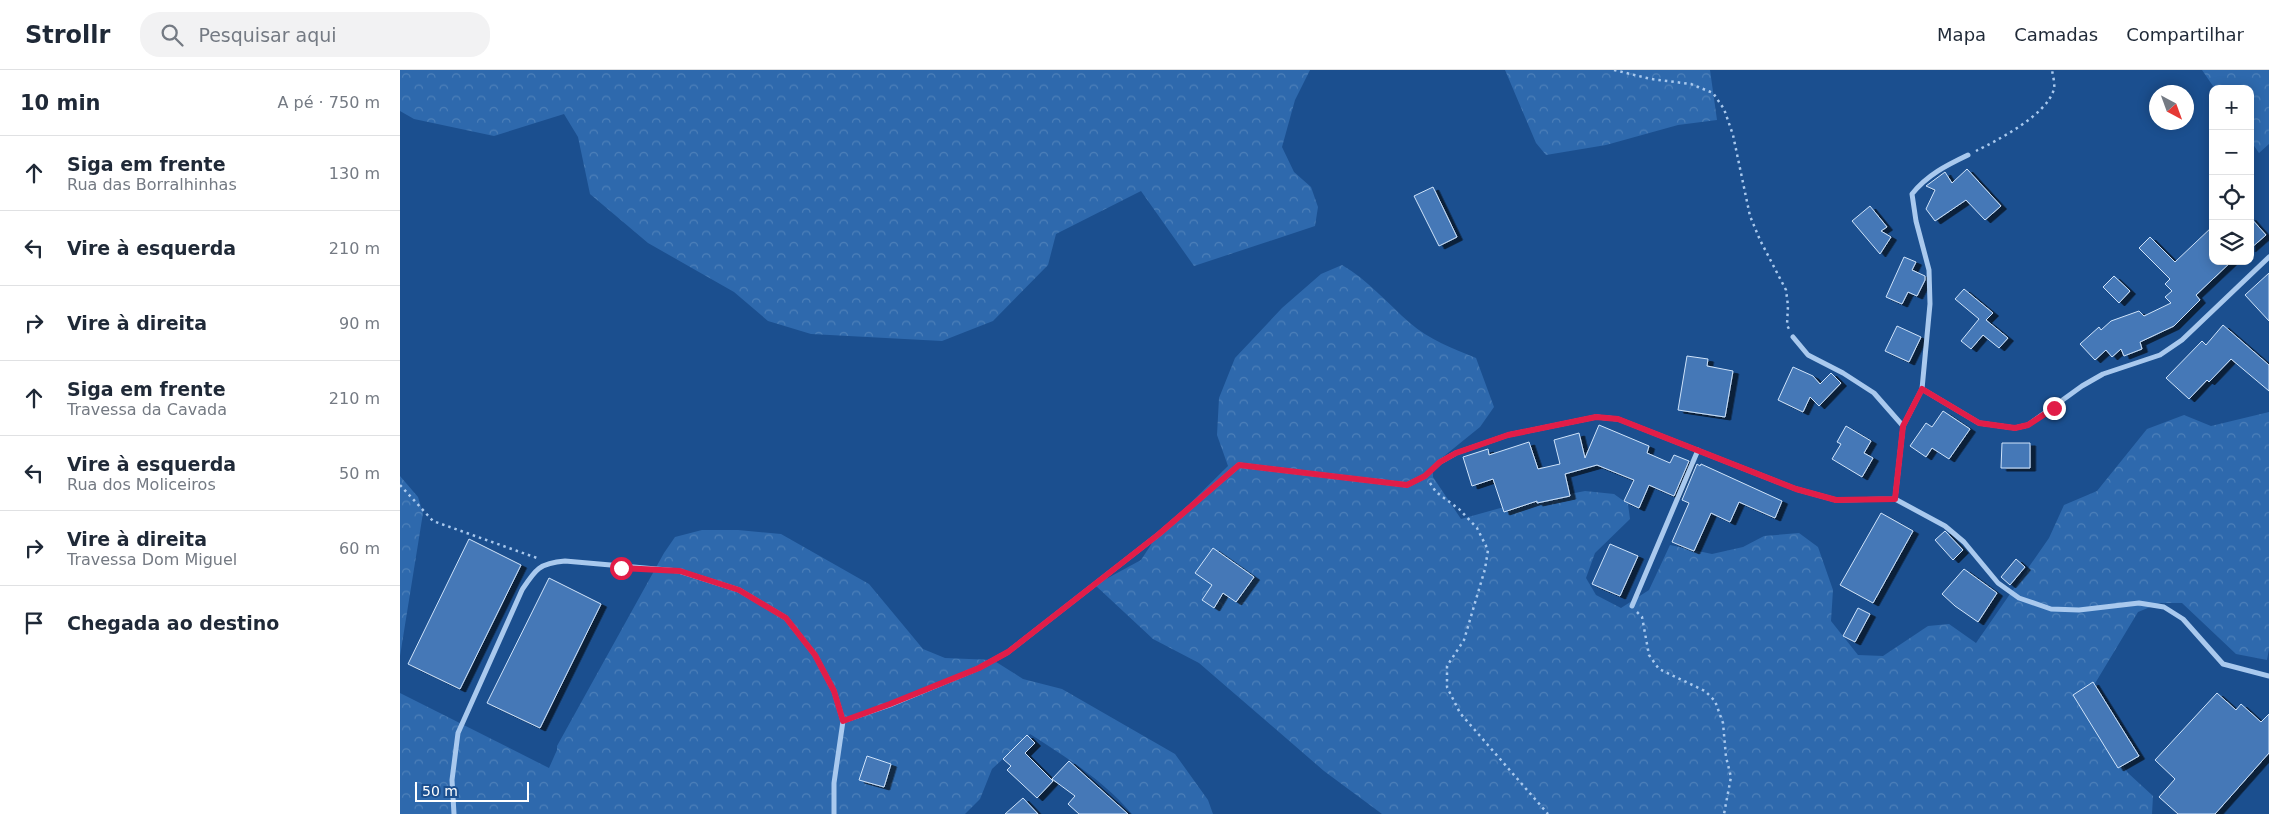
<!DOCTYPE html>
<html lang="pt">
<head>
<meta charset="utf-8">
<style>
  body { margin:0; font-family:"DejaVu Sans",sans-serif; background:#f2f2f3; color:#1f2937 }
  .controls { position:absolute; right:15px; top:15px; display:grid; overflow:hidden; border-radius:10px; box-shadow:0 2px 12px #0003 }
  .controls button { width:45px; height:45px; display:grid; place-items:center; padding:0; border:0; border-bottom:1px solid #e0e1e3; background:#fff; color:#1f2937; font:25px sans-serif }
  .compass { position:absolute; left:1749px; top:15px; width:45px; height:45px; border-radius:50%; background:#fff; box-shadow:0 2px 12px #0003; rotate:139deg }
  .scale { position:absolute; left:15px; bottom:12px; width:114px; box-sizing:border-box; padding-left:5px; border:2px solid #fff; border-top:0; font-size:14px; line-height:18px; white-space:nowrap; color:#fff; -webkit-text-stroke:4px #1b4f8f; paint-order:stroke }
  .stop { position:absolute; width:15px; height:15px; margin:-11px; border:4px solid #e11d48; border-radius:50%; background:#fff }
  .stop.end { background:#e11d48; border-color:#fff; box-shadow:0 1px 5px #0008 }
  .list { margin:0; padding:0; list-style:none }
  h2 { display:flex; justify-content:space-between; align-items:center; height:65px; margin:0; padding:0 20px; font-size:21px }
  h2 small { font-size:16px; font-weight:400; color:#747a83 }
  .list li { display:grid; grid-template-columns:32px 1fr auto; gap:15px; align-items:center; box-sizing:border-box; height:75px; padding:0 20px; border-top:1px solid #e0e1e3 }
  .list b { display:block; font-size:19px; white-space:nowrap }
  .list p { margin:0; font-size:16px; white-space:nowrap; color:#747a83 }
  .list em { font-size:16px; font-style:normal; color:#747a83 }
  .icon { flex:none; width:28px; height:28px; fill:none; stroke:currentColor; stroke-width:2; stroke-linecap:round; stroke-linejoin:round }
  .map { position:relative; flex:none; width:1869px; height:744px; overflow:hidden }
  header { display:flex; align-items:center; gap:30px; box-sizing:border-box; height:70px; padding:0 25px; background:#fff; border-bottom:1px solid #e0e1e3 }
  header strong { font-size:24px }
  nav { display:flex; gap:28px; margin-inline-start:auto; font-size:18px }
  .search { width:350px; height:45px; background:#f2f2f3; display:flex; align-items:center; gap:12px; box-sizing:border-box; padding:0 18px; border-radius:20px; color:#747a83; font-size:19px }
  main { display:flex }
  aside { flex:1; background:#fff }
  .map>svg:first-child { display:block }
  .forest { fill:url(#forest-crowns) }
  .building { fill:#4478b7; stroke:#cfe3fa; filter:url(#shadow) }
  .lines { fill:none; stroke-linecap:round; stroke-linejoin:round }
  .path { stroke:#a9c9ee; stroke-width:2.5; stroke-dasharray:2.5 4; stroke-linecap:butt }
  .street { stroke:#a9c9ee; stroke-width:5 }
  .route { stroke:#e11d48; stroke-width:6 }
</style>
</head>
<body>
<header>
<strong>Strollr</strong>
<div class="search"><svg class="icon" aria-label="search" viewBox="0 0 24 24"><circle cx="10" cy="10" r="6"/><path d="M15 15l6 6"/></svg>Pesquisar aqui</div>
<nav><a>Mapa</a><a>Camadas</a><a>Compartilhar</a></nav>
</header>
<main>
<aside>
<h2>10 min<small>A pé · 750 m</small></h2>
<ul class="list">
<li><svg class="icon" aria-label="ahead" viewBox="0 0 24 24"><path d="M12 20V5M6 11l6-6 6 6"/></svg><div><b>Siga em frente</b><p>Rua das Borralhinhas</p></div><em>130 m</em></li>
<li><svg class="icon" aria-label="left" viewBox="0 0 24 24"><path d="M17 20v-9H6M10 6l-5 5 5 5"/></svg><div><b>Vire à esquerda</b></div><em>210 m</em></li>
<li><svg class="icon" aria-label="right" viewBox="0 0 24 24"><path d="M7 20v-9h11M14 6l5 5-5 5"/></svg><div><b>Vire à direita</b></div><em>90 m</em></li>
<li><svg class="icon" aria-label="ahead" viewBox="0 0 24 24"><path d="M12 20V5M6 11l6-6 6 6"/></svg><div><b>Siga em frente</b><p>Travessa da Cavada</p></div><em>210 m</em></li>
<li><svg class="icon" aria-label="left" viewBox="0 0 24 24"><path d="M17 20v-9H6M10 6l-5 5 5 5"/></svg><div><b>Vire à esquerda</b><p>Rua dos Moliceiros</p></div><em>50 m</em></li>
<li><svg class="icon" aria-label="right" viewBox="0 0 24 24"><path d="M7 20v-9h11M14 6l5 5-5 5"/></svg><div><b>Vire à direita</b><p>Travessa Dom Miguel</p></div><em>60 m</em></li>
<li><svg class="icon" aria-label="arrive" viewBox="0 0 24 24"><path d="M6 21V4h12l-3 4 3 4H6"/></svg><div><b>Chegada ao destino</b></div></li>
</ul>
</aside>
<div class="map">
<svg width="1869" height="744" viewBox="0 0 1869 744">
  <defs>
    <pattern id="forest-crowns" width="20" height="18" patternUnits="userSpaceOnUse" patternTransform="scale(1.25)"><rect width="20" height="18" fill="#2e69ad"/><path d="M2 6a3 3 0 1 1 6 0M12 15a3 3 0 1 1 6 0" fill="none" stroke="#4d80b9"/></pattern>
    <filter id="shadow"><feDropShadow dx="5.5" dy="3" stdDeviation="0" flood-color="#0009"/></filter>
  </defs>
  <rect width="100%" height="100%" fill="#1b4f8f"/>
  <path class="forest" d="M0,0H910L895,30L882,77L894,102L911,117L918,137L915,156L794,196L741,121L656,164L648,195L593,251L542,271L411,264L368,251L334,222L248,173L190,124L178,67L164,44L94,66L14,49L0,41Z
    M1105,0H1310L1317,50L1278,55L1206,75L1146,85L1136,73Z
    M1802,0H1869V74L1859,83L1850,70V19H1815Z
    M942,195C968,210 987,233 1010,253C1028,269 1054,279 1076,288L1094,337L1080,357L1033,395V407L1061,449L1104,437L1185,421L1214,424L1228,434L1230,449L1195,483L1186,508L1196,525L1221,538L1249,520L1270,475L1312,484L1343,477L1364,466L1399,463L1418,477L1433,520L1431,551L1458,585L1483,586L1528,556L1549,554L1576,573L1649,468L1664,435L1697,421L1747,359L1784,345L1811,356L1869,342V579L1867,590L1836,584L1782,533H1760L1738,542L1682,635L1728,703L1753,726L1752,744H982L924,701L799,593L753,569L695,515L741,490L756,467L828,396L817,365L819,328L835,288L882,238L921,204Z
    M0,406L18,427L23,443L0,586Z
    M302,460H338L381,464L469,514L523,579L545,588L593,590L623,609L662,619L775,684L808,730L813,744H732C704,711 666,687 630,664L592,699L580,729L565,744H0V623L149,698L157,680V676L264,483L275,467Z"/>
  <path class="building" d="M1567,99L1601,136L1585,150L1566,130L1535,151L1526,139L1535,120L1526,116L1545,102L1552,113Z
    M1033,117L1057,167L1039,176L1014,126Z
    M1470,136L1487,157L1481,161L1491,167L1480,184L1452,151Z
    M1850,147L1866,165L1850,179Z
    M1813,156V191H1832L1796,225L1800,230L1774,256L1740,272L1742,279L1724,286L1721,279L1712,287L1706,280L1695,290L1680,274L1699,257L1701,260L1711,251L1739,241L1744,246L1771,233L1765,227L1772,221L1765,214L1770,209L1739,178L1750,167L1775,192Z
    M1504,187L1516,192L1512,200L1525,206V210L1517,226L1508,222L1502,234L1486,227Z
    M1869,203V251L1845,225Z
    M1714,206L1730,221L1719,233L1703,217Z
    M1564,219L1593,243L1586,250L1608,268L1599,278L1583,265L1571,279L1561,271L1579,249L1555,229Z
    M1823,255L1869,295V321L1831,289L1809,312L1807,310L1789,329L1766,308L1802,271L1806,275Z
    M1497,256L1521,267L1509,292L1485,281Z
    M1287,286L1308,289L1307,296L1333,301L1325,347L1278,340Z
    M1393,297L1413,306L1420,314L1431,303L1441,313L1419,336L1410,327L1403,342L1378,330Z
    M1543,341L1570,359L1549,389L1532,378L1526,387L1510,376L1526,353L1532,357Z
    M1199,355L1249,376L1247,383L1270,393L1274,385L1289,391L1274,426L1249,415L1239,438L1224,431L1234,410L1197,395L1165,404L1170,426L1137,433V431L1104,442L1093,409L1072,416L1063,387L1088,379L1089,385L1129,372L1138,399L1160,394L1154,370L1179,363L1185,388Z
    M1446,356L1471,371L1464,383L1473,388L1462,407L1432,389L1441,374L1437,372Z
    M1602,373H1630V398H1601Z
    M1297,394L1300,396L1301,394L1382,431L1375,448L1339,432L1330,452L1311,443L1294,481L1272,472L1289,433L1282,430Z
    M1481,443L1513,461L1473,533L1440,515Z
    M1545,461L1563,480L1553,490L1535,470Z
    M69,469L121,495L60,619L8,594Z
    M1210,474L1238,486L1220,526L1192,514Z
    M813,478L854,507L836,532L823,523L814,538L802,530L812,515L795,503Z
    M1616,489L1625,497L1610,515L1601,507Z
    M1564,499L1597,523L1578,552L1555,536L1542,524Z
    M149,508L201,534L140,658L87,633Z
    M1458,538L1470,544L1455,572L1443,566Z
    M1693,612L1739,686L1718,698L1673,625Z
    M1817,623L1836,640L1841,634L1861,652L1869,644V683L1815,744H1778L1759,727L1775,709L1755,690Z
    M627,665L635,673L625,683L653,711L637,728L607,700L611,696L603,689Z
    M467,686L491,694L484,717L459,710Z
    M669,691L728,744H679L668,734L675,726L652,709Z
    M623,728L638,744H605Z"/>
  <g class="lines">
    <path class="path" d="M1214,0L1251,9L1291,14L1313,23L1324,39L1333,65L1350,146L1360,170L1386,220L1388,236L1387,255L1389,259
      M1576,81C1598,70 1647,45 1654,19C1655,14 1653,6 1652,0
      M1030,413L1036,422L1059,439L1077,458L1088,480L1085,499L1064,570L1047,596V617L1060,643L1148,744
      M0,415L33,451L137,488
      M1237,542L1242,547L1249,585L1259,599L1305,621L1315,631L1323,653L1326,687L1331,707L1324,744"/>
    <path class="street" d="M1393,267L1408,285L1443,303L1474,323L1503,356
      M1522,319L1579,353L1615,358L1628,355L1682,316L1703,304L1760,285L1782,270L1869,187
      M1495,429L1503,356L1522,319L1530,234L1529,200L1516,151L1512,124C1527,105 1547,95 1568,85
      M1232,536L1298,380
      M443,651L490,635L579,598L608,582L759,464L839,395L1007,415L1025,406L1040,392L1056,383L1108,365L1196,347L1218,349L1396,419L1436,430L1495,429L1545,456L1564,472L1598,513L1619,528L1651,539L1679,540L1739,533L1764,537L1783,549L1823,594L1869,606
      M54,744L52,710L58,663L122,520C135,500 139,493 165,491L279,501L339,520L386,548L415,585L434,621L443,651L434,713V744"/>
  </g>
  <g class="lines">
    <path class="route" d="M221,498L280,501L339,520L386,548L415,585L434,621L443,651L490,634L579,598L608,582L759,464L839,395L1007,415L1025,406L1040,392L1056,383L1108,365L1196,347L1218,349L1396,419L1436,430L1495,429L1503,356L1522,319L1579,353L1615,358L1628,355L1654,338"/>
  </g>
</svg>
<div class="controls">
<button>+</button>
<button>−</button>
<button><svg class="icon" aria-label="locate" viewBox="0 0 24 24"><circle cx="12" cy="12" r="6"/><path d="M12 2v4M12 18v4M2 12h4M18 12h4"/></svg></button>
<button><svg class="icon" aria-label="layers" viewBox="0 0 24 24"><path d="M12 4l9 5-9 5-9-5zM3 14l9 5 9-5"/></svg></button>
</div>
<svg class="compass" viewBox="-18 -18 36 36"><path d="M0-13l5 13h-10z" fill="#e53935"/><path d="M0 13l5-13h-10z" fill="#747a83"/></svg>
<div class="scale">50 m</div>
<div class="stop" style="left:221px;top:498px"></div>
<div class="stop end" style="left:1654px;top:338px"></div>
</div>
</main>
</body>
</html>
